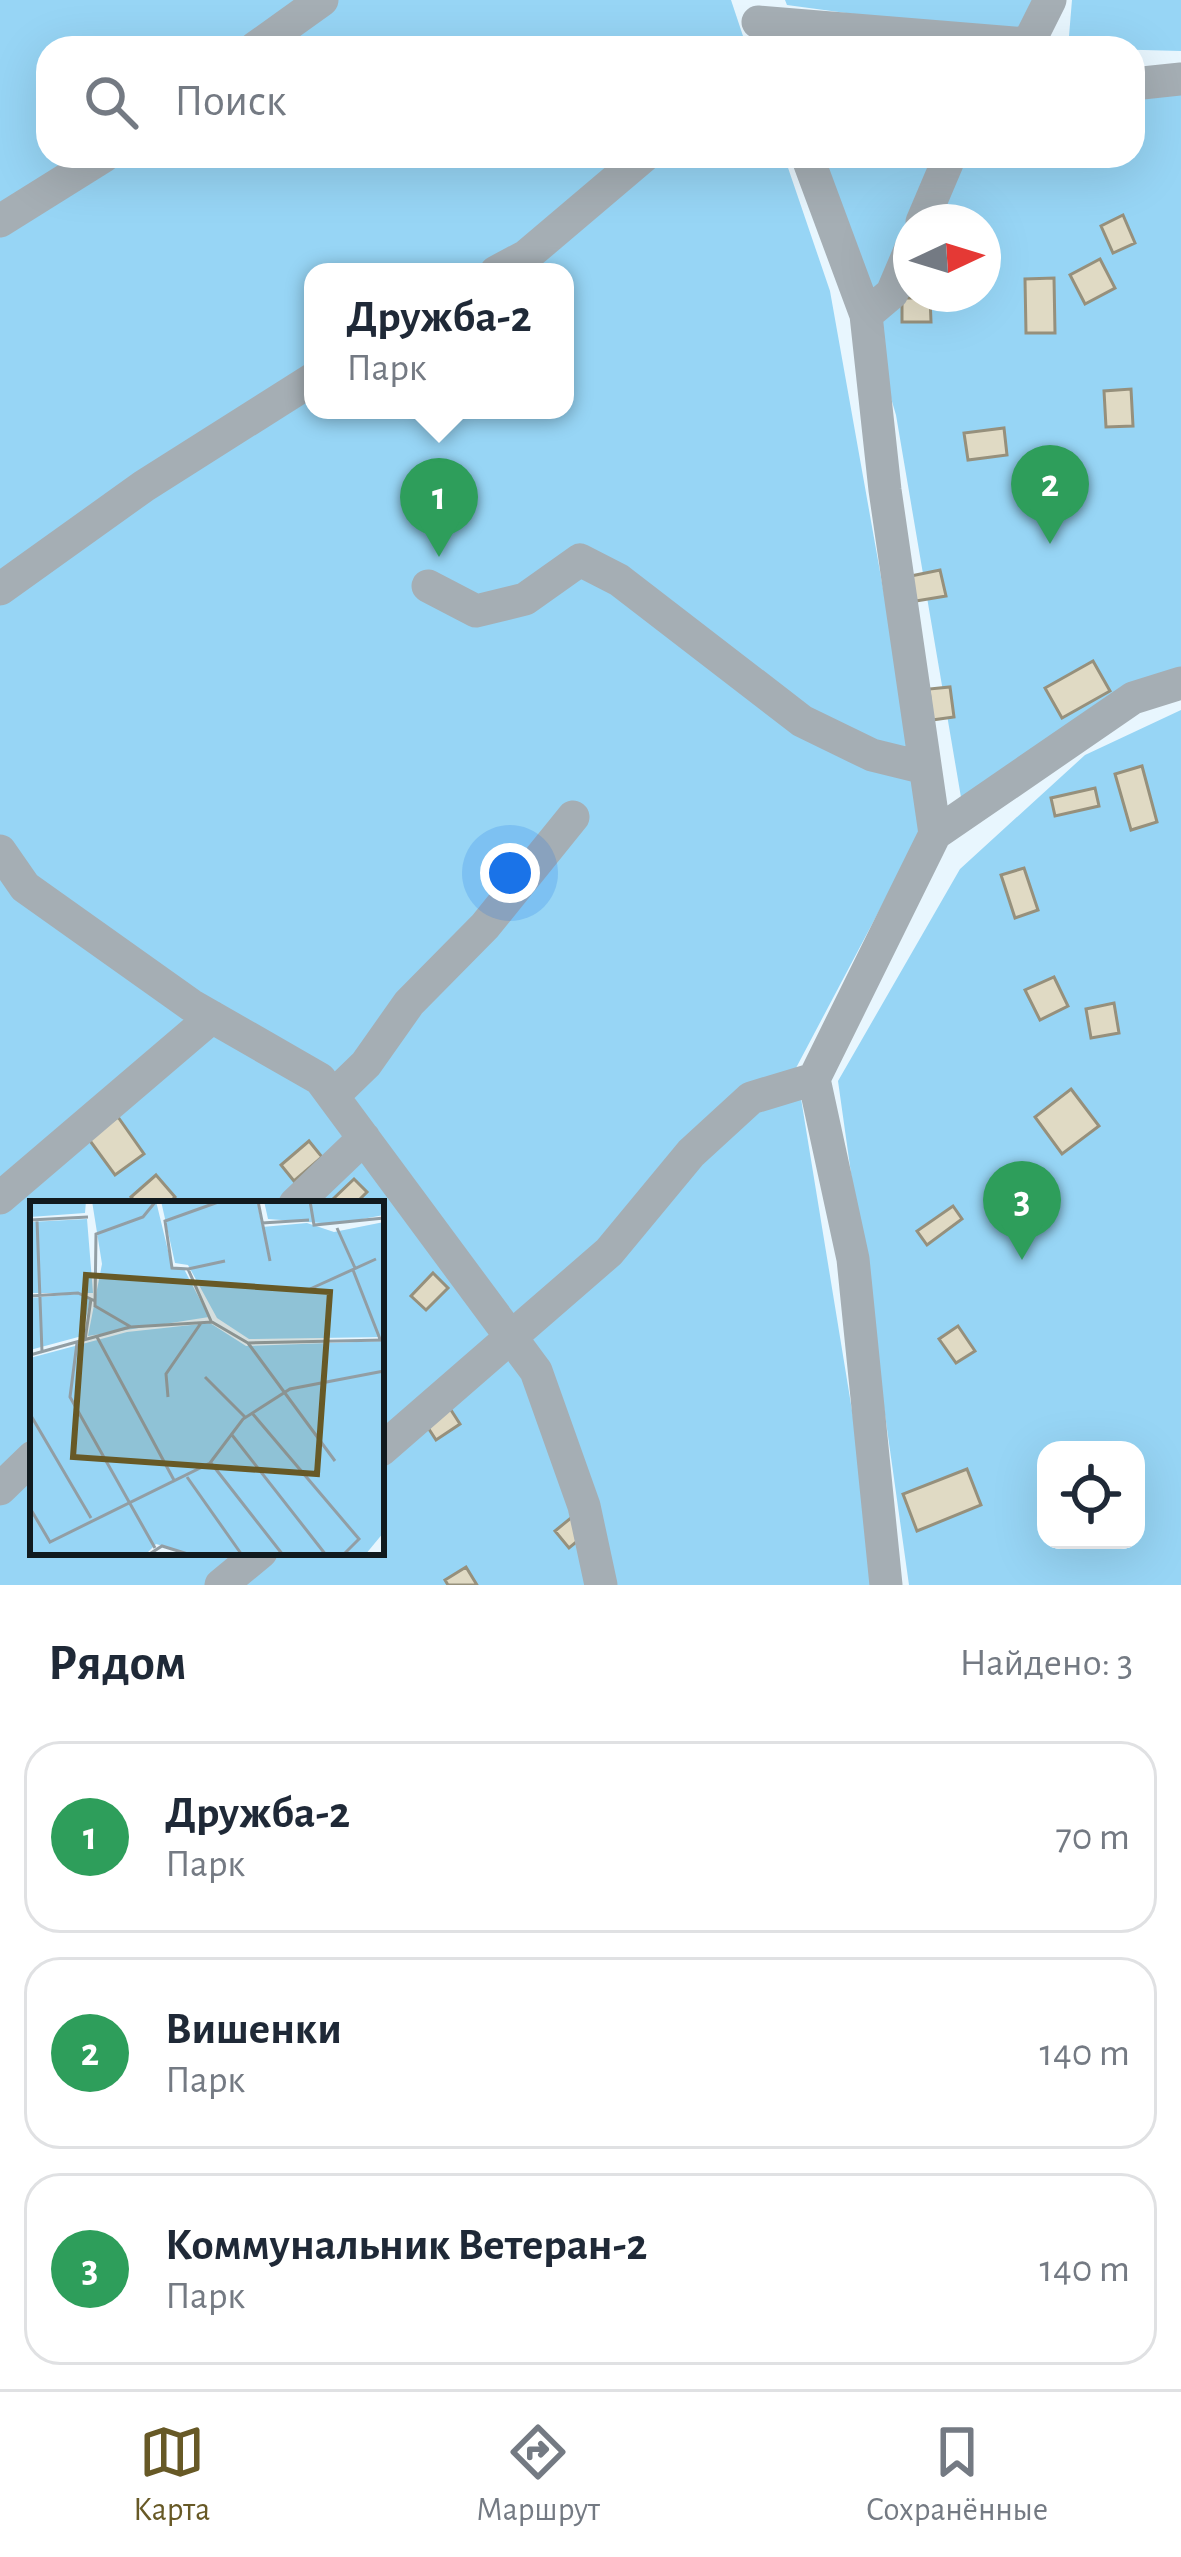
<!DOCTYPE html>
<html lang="ru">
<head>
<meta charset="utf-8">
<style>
  body { margin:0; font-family:"Alegreya Sans",sans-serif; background:#f2f2f3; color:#1f2937 }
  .controls { position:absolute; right:36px; bottom:36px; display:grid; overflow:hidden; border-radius:24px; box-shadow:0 12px 48px #0002 }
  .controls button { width:108px; height:108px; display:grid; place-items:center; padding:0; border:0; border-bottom:3px solid #e0e1e3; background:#fff; color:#1f2937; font:60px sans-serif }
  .compass { position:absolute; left:893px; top:204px; width:108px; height:108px; border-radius:50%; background:#fff; box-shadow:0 12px 48px #0002; rotate:86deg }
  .you { position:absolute; left:510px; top:873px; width:42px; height:42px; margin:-30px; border:9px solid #fff; border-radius:50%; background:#1a73e8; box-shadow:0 0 0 18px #1a73e833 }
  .badge { display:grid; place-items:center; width:78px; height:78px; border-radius:50%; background:#675926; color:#fff; font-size:39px; font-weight:700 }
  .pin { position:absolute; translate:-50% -99px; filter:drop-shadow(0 3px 6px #0008) }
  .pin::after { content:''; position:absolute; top:63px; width:42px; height:36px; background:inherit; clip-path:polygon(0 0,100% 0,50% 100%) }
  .popup { position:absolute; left:304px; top:263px; width:270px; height:156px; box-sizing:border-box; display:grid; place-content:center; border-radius:24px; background:#fff; filter:drop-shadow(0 3px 9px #0005); font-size:39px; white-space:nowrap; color:#747a83 }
  .popup b { font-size:45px; color:#1f2937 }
  .popup::after { content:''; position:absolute; left:50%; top:100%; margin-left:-24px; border:24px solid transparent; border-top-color:#fff }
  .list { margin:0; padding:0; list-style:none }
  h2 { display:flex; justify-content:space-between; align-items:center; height:156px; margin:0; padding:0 48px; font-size:51px }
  h2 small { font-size:39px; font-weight:400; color:#747a83 }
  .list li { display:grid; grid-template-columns:78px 1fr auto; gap:36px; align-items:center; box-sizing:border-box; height:192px; margin:0 24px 24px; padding:0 24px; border:3px solid #e0e1e3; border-radius:36px }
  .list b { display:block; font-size:45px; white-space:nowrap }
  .list p { margin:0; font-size:39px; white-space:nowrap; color:#747a83 }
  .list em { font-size:39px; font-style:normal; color:#747a83 }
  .icon { flex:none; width:66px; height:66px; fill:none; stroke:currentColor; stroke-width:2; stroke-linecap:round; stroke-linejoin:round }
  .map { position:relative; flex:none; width:1181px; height:1585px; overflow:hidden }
  .search { position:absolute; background:#fff; box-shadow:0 12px 48px #0002; left:36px; right:36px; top:36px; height:132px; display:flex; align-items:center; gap:30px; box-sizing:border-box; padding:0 42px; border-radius:36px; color:#747a83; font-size:45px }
  .sheet { height:804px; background:#fff }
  nav { display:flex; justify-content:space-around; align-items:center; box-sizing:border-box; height:168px; border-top:3px solid #e0e1e3; background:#fff; font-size:33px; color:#747a83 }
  nav a { display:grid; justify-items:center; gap:6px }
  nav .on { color:#675926 }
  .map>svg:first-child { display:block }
  .green { fill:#97d5f5; fill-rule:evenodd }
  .building { fill:#e0dac4; stroke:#96907c; stroke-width:3 }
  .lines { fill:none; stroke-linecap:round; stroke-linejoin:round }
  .minor { stroke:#a5aeb4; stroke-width:33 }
  .inset-road { fill:none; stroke:#929ea4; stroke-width:3 }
  .view { fill:#675926; fill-opacity:0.15; stroke:#675926; stroke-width:6 }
  .inset-edge { fill:none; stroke:#111a1e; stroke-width:6 }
</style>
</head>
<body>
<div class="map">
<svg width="1181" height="1585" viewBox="0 0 1181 1585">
  <rect width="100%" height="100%" fill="#e8f6fe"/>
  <path class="green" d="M0,0H731L747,48H48V156H784L830,291L925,824L796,1068L874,1545L876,1585H0ZM313,272H565V410H313ZM33,1204H381V1552H33Z
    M785,0H1037L1024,37L787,5Z
    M1072,0H1181V51L1068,48Z
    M1133,85L1181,90V674L964,815L896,415L820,156H1133ZM911,222H983V294H911Z
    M1181,710V1585H909L838,1081L960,869L1085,755ZM1046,1450H1136V1540H1046Z"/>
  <path class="building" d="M1123,215L1135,243L1113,253L1101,226Z
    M1100,259L1115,288L1085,304L1070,275Z
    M1054,278L1055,333H1026L1025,279Z
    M902,298H930L931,322H902Z
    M1131,389L1133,426L1106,427L1104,391Z
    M1004,428L1007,455L968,460L964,433Z
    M940,570L946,596L916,601L911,576Z
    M1093,661L1110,691L1062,718L1045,688Z
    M950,687L954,717L932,720L929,689Z
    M1142,766L1157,822L1131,830L1115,774Z
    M1095,788L1099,806L1055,816L1051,798Z
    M1024,868L1038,910L1015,918L1001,875Z
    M1054,977L1068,1006L1040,1020L1025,990Z
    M1114,1003L1119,1033L1091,1038L1086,1009Z
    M1071,1089L1099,1126L1062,1154L1035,1117Z
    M118,1117L144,1154L115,1175L88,1138Z
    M309,1141L322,1157L294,1181L281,1165Z
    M156,1175L175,1197L168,1204H137L131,1197Z
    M354,1179L367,1192L355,1204H336L332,1200Z
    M953,1206L962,1219L927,1245L917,1231Z
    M433,1273L448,1288L426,1310L411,1296Z
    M958,1326L975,1351L956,1363L939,1339Z
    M449,1407L460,1424L436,1440L425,1423Z
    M967,1469L981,1505L917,1531L903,1494Z
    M572,1517L586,1534L569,1548L555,1531Z
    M466,1567L477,1585H448L445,1580Z"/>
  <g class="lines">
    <path class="minor" d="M758,22L1028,44
      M255,48L322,0
      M1026,48L1050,0
      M1133,84L1181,79
      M807,156L866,315
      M0,221L104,156
      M922,222L950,156
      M496,272L526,256L644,156
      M428,586L476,611L525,599L580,560L619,580L802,721L872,755L925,768
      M0,589L144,486L313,379
      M935,834L1133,698L1181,683
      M0,851L25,887L191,1005L320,1079L536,1371L584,1506L601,1585
      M333,1096L366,1064L409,1003L485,926L573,817
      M0,1198L212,1017
      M295,1204L364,1138
      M381,1450L609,1252L691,1153L751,1098L814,1079
      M0,1489L33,1457
      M221,1585L261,1552
      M886,1585L853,1259L814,1079L935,834L885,490L866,315L892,293L911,248"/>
  </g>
  <g transform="translate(30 1201)">
    <rect width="354" height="354" fill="#e8f6fe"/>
    <path d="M0,0H56L55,12L0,16ZM62,0H126L142,66L154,68L179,116L58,135L72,63ZM131,0H227L232,26L277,22L304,31L354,21V136L219,138L187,117L158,64L145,62ZM234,0H354V14L305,23L238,18ZM57,18L63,92H0V21ZM48,93L60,99L52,135L0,149V97ZM180,122L216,145L354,140V331L335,354H165L126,343L115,354H0V157L97,131Z" fill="#97d5f5"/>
    <path class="inset-road" d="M126,0L113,16L66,33L65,105L101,126L182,121L218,142L354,139M228,0L240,60M280,0L284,24L354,17M0,19L58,16M7,19L12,151M232,22L279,19M307,27L325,67M158,68L195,60M323,69L350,138M280,88L346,58M0,95L48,92L65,100M181,120L158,68L142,67L135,20L191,0M67,136L145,281M55,139L61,98M47,142L40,196L125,347M218,142L305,260M0,154L100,126M175,176L215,216M138,196L136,173L171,122M222,212L329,338L313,354M0,213L61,317M202,234L296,354M181,262L253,354M157,276L212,354M0,307L20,341L180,262L213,218L260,188L354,170M118,354L132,345L161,354"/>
    <path class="view" d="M56,74L300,91L287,273L43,256Z"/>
    <rect width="354" height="354" class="inset-edge"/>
  </g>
</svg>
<div class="controls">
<button><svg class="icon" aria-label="locate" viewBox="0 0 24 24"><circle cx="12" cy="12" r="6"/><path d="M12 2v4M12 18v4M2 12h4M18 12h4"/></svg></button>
</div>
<svg class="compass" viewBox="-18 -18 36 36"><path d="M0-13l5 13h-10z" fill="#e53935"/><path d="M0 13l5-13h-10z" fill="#747a83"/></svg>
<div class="you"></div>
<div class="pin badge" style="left:439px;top:557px;background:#2e9e5b">1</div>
<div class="popup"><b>Дружба-2</b>Парк</div>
<div class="pin badge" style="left:1050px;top:544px;background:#2e9e5b">2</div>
<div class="pin badge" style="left:1022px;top:1260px;background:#2e9e5b">3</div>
<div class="search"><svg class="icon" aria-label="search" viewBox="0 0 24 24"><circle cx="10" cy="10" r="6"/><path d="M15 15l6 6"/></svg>Поиск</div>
</div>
<section class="sheet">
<h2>Рядом<small>Найдено: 3</small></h2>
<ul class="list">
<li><span class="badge" style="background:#2e9e5b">1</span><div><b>Дружба-2</b><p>Парк</p></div><em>70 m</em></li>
<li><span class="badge" style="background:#2e9e5b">2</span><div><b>Вишенки</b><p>Парк</p></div><em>140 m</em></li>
<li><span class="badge" style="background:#2e9e5b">3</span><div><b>Коммунальник Ветеран-2</b><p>Парк</p></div><em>140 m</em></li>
</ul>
</section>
<nav>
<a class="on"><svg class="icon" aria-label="map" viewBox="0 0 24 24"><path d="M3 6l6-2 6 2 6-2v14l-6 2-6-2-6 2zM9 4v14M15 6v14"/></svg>Карта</a>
<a><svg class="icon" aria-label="directions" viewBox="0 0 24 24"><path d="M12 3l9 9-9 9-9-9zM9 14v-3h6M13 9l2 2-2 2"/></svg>Маршрут</a>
<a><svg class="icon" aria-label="saved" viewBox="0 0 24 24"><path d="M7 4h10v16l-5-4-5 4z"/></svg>Сохранённые</a>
</nav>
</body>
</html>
